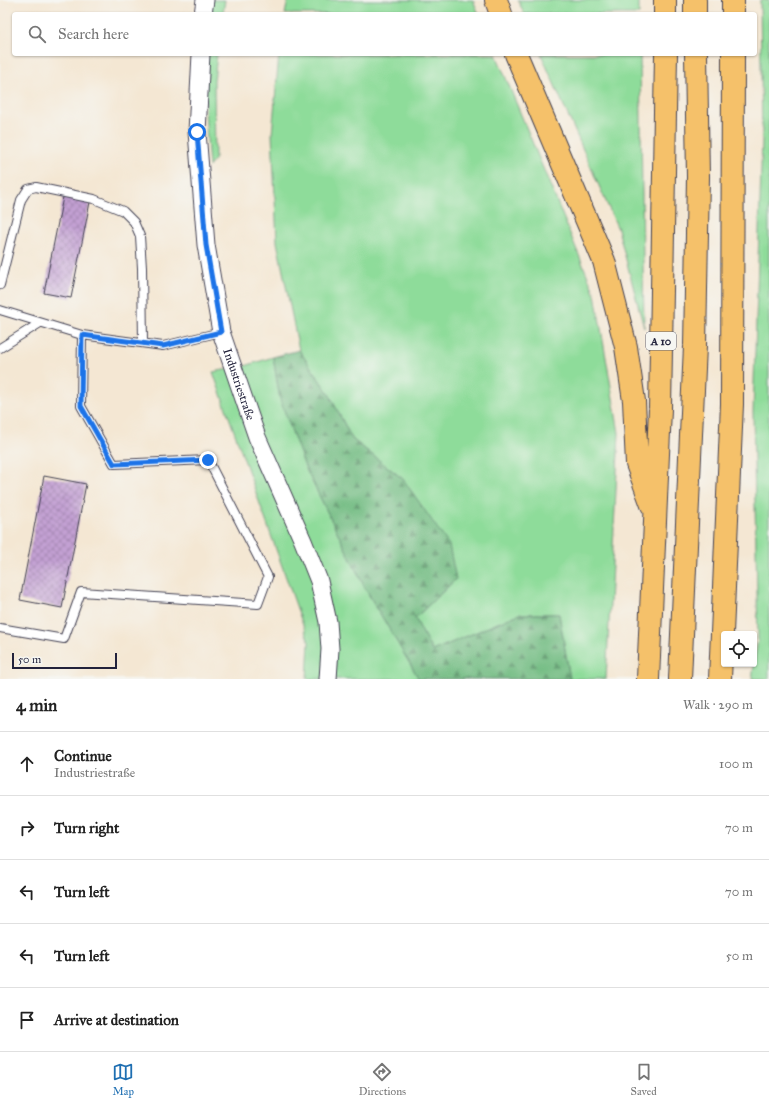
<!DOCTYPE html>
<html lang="en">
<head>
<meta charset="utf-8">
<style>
  body { margin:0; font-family:"IM FELL Great Primer",serif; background:#f2f2f2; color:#222 }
  .controls { position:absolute; right:12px; bottom:12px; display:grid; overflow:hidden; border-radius:4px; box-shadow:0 1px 3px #0004 }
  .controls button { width:36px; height:36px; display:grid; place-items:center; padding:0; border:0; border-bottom:1px solid #e0e0e0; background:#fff; color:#222; font:20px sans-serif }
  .scale { position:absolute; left:12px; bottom:10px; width:105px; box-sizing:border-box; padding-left:4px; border:2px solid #22223b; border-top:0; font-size:11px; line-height:14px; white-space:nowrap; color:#22223b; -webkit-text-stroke:3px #f6f6f2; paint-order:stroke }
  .stop { position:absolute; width:12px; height:12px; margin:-9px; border:3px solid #1a73e8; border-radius:50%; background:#fff }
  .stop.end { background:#1a73e8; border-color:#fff; box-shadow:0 1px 4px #0008 }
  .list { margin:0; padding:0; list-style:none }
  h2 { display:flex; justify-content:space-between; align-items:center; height:52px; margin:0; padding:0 16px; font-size:17px }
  h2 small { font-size:13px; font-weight:400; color:#767676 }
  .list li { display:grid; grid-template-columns:26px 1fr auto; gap:12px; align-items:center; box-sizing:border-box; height:64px; padding:0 16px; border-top:1px solid #e0e0e0 }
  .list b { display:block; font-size:15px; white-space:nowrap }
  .list p { margin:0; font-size:13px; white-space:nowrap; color:#767676 }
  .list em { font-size:13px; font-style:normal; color:#767676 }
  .icon { flex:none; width:22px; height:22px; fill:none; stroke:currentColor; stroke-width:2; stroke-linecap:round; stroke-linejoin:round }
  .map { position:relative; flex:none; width:769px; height:679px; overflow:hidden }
  .search { position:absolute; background:#fff; box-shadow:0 1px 3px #0004; left:12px; right:12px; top:12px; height:44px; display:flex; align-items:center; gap:10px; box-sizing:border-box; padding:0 14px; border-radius:4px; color:#767676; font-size:15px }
  .sheet { height:372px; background:#fff }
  nav { display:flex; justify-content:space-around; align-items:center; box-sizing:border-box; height:56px; border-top:1px solid #e0e0e0; background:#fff; font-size:11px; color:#767676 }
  nav a { display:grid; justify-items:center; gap:2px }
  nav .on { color:#1f6fb2 }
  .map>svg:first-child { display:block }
  .grass { fill:#8edc9a; stroke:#587f6a }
  .forest { fill:url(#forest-firs); stroke:#4a6f5e }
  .building { fill:url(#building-cross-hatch) }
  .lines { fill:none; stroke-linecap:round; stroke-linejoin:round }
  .service-casing { stroke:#424052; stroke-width:10 }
  .minor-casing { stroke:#424052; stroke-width:19 }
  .motorway-casing { stroke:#424052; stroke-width:24 }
  .service { stroke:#fff; stroke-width:8 }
  .minor { stroke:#fff; stroke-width:17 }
  .motorway { stroke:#f5c16b; stroke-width:22 }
  .route { stroke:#1a73e8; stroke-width:5 }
  .labels { text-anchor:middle; stroke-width:3; stroke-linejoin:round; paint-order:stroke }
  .shield { fill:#f6f6f2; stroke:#626272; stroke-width:1 }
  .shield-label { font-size:11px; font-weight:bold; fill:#22223b }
  .street-label { font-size:12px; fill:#22223b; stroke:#f6f6f2 }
</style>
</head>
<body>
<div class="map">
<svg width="769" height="679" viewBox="0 0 769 679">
  <defs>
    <pattern id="forest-firs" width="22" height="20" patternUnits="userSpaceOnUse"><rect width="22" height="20" fill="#72bc82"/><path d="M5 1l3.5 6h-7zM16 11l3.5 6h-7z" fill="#5d986c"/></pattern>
    <pattern id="building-cross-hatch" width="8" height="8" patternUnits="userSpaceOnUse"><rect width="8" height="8" fill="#c3a0d3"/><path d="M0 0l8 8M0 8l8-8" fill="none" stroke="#9e82ac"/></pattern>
  </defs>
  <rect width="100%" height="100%" fill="#f6f6f2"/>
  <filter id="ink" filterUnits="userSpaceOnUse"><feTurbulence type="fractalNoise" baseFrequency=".025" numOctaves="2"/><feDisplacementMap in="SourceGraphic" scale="8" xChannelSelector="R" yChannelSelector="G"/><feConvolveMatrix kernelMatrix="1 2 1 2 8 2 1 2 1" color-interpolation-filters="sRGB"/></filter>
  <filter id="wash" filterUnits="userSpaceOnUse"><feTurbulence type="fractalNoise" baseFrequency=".012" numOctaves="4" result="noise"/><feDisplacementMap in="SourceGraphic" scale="16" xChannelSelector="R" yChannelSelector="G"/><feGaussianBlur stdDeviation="0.9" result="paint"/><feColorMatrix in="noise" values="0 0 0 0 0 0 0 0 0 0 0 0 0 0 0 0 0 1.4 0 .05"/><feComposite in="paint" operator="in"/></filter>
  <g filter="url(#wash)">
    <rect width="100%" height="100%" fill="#f4e7d3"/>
    <path class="grass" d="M212,0H225L223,14H210Z
      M288,0H473L479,14H285Z
      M518,0H639V14H524Z
      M760,0H769V679H752L758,639L753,413L762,139Z
      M208,54H217L214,81L215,158L209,167L205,111Z
      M279,54H496L595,294L619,433L606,679H570L559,614H519L432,651L415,618L456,579L403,479L352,439L329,394L299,350L277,242L272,134Z
      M541,54H640L644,328L618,229Z
      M273,357L280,399L305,467L366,590L419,679H307L309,642L213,372L245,366Z"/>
    <path class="forest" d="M299,350L329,394L352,439L403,479L449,545L456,579L415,618L432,651L519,614H559L570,679H419L366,590L305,467L280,399L273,357Z"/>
    <g id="blocks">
      <path class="building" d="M63,197L90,202L71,298L44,293Z
        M44,476L86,484L62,608L20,600Z"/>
    </g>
  </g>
  <g filter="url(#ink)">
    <use href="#blocks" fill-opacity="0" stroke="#424052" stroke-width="1"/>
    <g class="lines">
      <g class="service-casing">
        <path id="service" d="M0,285L21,200L28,189L36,187L94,199L123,211L134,222L140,236L142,268L143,343
          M0,310L82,335L163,346L221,332
          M0,348L40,323
          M0,628L64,639L81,592L258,604L268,577L208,460L114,464L81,406L82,335"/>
      </g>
      <g class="minor-casing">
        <g id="minor">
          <path d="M203,14L205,0"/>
          <path id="s1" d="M201,54L197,132L206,245L221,332L257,437L303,541L319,581L328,622L330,649L328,679"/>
        </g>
      </g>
      <g class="motorway-casing">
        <path id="motorway" d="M496,0L501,14
          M665,0V14
          M695,0V14
          M733,0V14
          M516,54L604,261L626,347L634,401L637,464L652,505
          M648,679L660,409L666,54
          M680,679L695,346L698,177L696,54
          M720,679L732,404L733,54"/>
      </g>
      <use href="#service" class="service"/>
      <use href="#minor" class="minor"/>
      <use href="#motorway" class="motorway"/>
    </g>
  </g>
  <g class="lines" filter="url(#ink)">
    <path class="route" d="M197,132L206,245L221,332L163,346L82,335L81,406L114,464L208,460"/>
  </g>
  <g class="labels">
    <rect class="shield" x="646" y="332" width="30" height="18" rx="3"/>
    <g class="shield-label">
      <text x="661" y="345">A 10</text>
    </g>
    <g class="street-label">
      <text dy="4" stroke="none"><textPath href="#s1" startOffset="335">Industriestraße</textPath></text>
    </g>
  </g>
</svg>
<div class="controls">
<button><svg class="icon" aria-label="locate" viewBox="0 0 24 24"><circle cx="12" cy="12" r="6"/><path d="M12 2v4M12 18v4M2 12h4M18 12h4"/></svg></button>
</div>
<div class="scale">50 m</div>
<div class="stop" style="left:197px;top:132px"></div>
<div class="stop end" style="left:208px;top:460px"></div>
<div class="search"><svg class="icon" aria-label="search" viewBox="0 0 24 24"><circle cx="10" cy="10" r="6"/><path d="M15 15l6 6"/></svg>Search here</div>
</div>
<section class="sheet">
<h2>4 min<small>Walk · 290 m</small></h2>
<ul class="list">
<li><svg class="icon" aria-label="ahead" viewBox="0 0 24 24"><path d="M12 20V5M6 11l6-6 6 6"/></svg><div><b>Continue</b><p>Industriestraße</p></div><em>100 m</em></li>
<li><svg class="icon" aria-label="right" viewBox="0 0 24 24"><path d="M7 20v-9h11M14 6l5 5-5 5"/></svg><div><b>Turn right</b></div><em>70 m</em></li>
<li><svg class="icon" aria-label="left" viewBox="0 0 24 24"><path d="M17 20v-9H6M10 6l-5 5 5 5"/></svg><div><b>Turn left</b></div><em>70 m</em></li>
<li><svg class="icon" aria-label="left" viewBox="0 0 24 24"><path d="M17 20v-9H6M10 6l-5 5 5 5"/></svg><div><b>Turn left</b></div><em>50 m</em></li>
<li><svg class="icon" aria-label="arrive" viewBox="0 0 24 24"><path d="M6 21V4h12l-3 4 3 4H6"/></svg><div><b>Arrive at destination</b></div></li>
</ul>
</section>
<nav>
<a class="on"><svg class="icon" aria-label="map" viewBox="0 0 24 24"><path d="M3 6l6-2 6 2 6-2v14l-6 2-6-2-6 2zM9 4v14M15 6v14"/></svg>Map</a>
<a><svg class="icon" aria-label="directions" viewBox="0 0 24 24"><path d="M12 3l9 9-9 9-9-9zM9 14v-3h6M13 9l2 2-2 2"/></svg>Directions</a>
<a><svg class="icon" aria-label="saved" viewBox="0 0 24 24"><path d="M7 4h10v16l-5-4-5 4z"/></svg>Saved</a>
</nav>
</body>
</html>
